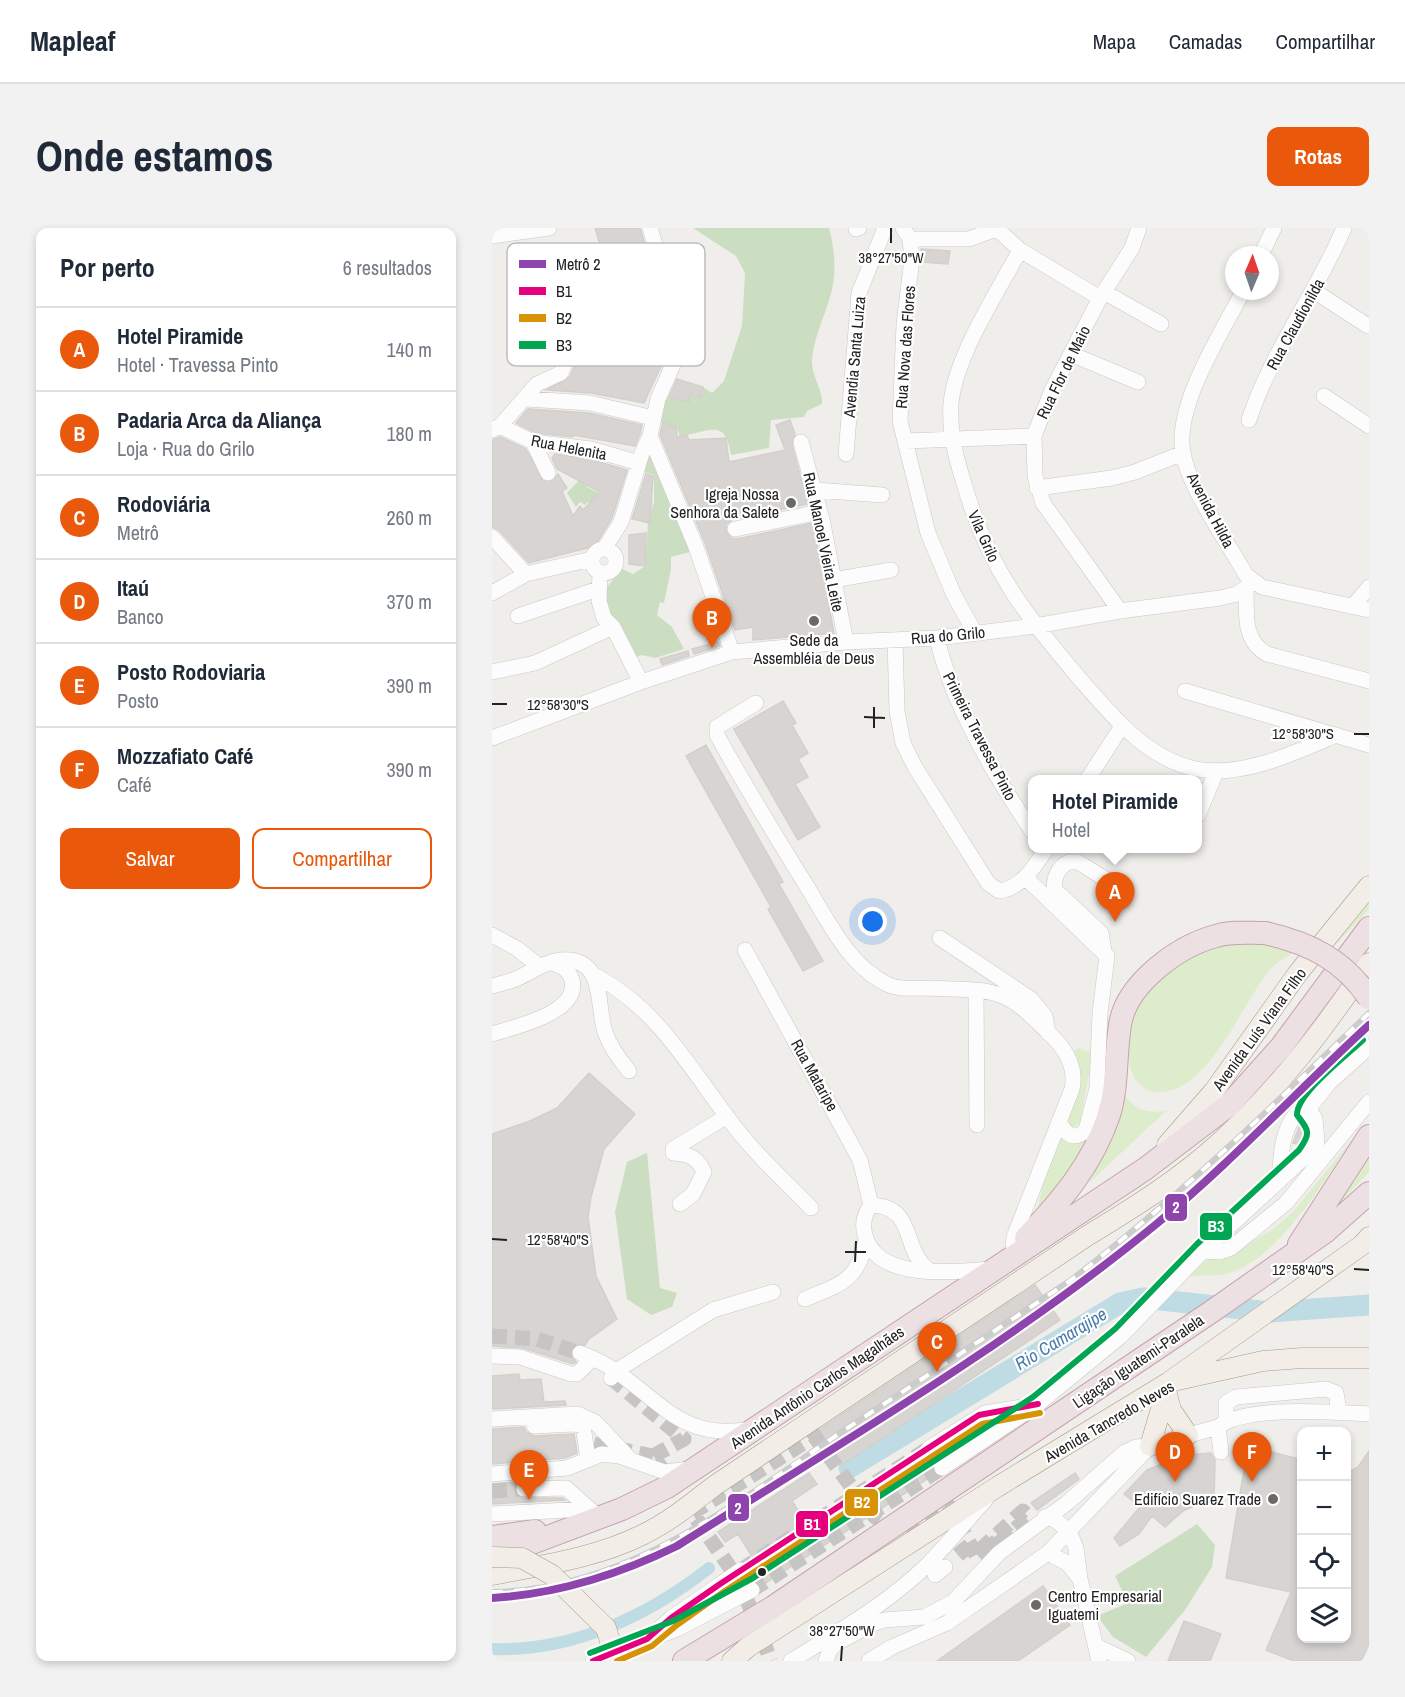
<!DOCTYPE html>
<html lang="pt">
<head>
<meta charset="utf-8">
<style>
  body { margin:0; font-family:"Archivo Narrow",sans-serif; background:#f2f2f3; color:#1f2937 }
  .controls { position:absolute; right:18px; bottom:18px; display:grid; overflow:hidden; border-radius:12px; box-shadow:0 3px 9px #0003 }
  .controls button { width:54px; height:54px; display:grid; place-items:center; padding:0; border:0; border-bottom:2px solid #e0e1e3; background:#fff; color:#1f2937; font:30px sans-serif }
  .compass { position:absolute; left:733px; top:18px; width:54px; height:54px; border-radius:50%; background:#fff; box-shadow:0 3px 9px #0003; rotate:2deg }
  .you { position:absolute; left:381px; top:694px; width:21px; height:21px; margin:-15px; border:4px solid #fff; border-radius:50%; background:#1a73e8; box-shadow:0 0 0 9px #1a73e833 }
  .badge { display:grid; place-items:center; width:39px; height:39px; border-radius:50%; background:#ea580c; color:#fff; font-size:20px; font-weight:700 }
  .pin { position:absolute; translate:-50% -50px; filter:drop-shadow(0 2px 3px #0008) }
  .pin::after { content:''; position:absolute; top:32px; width:21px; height:18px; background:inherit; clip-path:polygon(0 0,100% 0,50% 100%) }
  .popup { position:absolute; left:536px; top:547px; width:174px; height:78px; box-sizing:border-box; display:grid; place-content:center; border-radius:12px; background:#fff; filter:drop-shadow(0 2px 4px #0005); font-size:20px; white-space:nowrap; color:#747a83 }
  .popup b { font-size:22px; color:#1f2937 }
  .popup::after { content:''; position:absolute; left:50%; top:100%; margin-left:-12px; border:12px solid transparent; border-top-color:#fff }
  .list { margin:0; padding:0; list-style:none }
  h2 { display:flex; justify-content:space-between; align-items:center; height:78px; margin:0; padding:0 24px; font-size:26px }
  h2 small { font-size:20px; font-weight:400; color:#747a83 }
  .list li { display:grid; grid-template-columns:39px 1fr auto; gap:18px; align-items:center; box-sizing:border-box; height:84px; padding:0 24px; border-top:2px solid #e0e1e3 }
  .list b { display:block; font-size:22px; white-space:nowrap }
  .list p { margin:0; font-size:20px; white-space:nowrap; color:#747a83 }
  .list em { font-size:20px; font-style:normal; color:#747a83 }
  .actions { display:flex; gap:12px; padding:18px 24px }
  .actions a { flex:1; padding:14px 0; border:2px solid #ea580c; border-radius:12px; text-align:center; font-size:21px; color:#ea580c }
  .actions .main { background:#ea580c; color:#fff }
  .icon { flex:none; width:33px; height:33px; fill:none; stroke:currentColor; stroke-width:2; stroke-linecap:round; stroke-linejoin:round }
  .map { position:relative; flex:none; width:877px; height:1433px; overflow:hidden; border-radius:12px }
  header { display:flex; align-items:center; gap:36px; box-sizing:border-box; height:84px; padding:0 30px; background:#fff; border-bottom:2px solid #e0e1e3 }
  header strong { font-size:28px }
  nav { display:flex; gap:33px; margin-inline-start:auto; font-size:21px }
  .intro { display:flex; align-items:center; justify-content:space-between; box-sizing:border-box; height:144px; padding:0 36px }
  h1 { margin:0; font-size:42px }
  .button { padding:15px 27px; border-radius:12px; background:#ea580c; color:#fff; font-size:21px; font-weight:700 }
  main { display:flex; gap:36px; padding:0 36px }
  aside { flex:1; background:#fff; border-radius:12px; box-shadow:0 3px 9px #0003 }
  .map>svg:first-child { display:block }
  .grass { fill:#ddeccb }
  .forest { fill:#cbdec1 }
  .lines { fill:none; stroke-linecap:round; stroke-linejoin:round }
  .canal { stroke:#bfdbe3; stroke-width:12 }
  .river { stroke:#bfdbe3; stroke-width:21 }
  .building { fill:#d7d4d2; stroke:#d3d0cc; stroke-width:1.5 }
  .minor-tunnel { stroke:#c7c5c3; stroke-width:15; stroke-dasharray:15 8; stroke-linecap:butt }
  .minor-casing { stroke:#c9c8c7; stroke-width:16 }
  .major-casing { stroke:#a79c86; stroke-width:21 }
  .highway-casing { stroke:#c5a2ac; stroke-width:24 }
  .minor { stroke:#fdfcfc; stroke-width:15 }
  .major { stroke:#f3ede7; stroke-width:20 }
  .highway { stroke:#ece0e2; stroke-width:22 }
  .rail-casing { stroke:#ccc; stroke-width:6 }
  .rail { stroke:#fff; stroke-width:4; stroke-dasharray:11; stroke-linecap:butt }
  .major-bridge-casing { stroke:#a79c86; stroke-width:21; stroke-linecap:butt }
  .highway-bridge-casing { stroke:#c5a2ac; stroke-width:24; stroke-linecap:butt }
  .major-bridge { stroke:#f3ede7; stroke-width:20 }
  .highway-bridge { stroke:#ece0e2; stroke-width:22 }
  .bus-1-casing { stroke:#fff; stroke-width:10 }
  .bus-2-casing { stroke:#fff; stroke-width:10 }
  .bus-3-casing { stroke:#fff; stroke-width:10 }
  .bus-1 { stroke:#e5007d; stroke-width:6 }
  .bus-2 { stroke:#d79205; stroke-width:6 }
  .bus-3 { stroke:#00a651; stroke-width:6 }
  .metro-1-casing { stroke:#fff; stroke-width:12 }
  .metro-1 { stroke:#8e44ad; stroke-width:8 }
  .ticks { fill:none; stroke:#222; stroke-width:2 }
  .poi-dot { fill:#6a6968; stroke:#fff; stroke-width:2 }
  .bus-dot { fill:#222; stroke:#fff; stroke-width:2 }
  .labels { text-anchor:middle; stroke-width:4.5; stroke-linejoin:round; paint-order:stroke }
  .street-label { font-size:16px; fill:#222; stroke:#fff }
  .poi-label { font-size:16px; fill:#222; stroke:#fff; text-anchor:end }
  .water-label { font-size:18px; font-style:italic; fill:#4a7aab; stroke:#fff }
  .key { fill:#fff; stroke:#bdbdbd; stroke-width:1.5 }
  .key-label { font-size:16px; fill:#222 }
  .ticks-label { font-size:15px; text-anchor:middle; fill:#222; stroke:#fff; stroke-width:4.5; stroke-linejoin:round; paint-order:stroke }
  .line-badge { stroke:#fff; stroke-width:2 }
  .badge-label { font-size:16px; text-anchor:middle; font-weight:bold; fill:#fff }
</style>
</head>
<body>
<header>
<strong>Mapleaf</strong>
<nav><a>Mapa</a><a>Camadas</a><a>Compartilhar</a></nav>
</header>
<div class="intro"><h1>Onde estamos</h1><a class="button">Rotas</a></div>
<main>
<aside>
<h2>Por perto<small>6 resultados</small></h2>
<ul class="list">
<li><span class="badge">A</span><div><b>Hotel Piramide</b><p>Hotel · Travessa Pinto</p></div><em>140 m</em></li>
<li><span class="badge">B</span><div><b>Padaria Arca da Aliança</b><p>Loja · Rua do Grilo</p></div><em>180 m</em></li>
<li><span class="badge">C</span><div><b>Rodoviária</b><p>Metrô</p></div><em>260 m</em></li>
<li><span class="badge">D</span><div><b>Itaú</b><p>Banco</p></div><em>370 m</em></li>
<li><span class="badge">E</span><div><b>Posto Rodoviaria</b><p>Posto</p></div><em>390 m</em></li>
<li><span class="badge">F</span><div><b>Mozzafiato Café</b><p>Café</p></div><em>390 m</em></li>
</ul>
<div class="actions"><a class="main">Salvar</a><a>Compartilhar</a></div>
</aside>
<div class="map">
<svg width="877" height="1433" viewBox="0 0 877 1433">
  <rect width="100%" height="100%" fill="#f0eeeb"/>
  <path class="grass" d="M877,668V681L843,717L837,714Z
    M767,714L802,724C794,730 783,735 777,743C748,778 716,868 663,864C655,863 645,856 642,849C636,837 635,822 637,809C651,741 702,716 767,714Z
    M589,819V822L601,824L588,895L580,900L574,895C585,870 595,849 582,823Z
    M627,859C639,879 650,886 674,883L597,955L617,914Z
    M567,908L596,910L563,966L546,979L554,942Z
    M862,909C832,952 792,1023 743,1043C730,1049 711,1047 697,1048L715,1032L736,1026L780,1002L801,984Z
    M877,927V944L849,974L846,975Z"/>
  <path class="forest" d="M201,0H337C343,21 345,48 338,69C332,90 322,109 320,132C319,148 332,164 330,176L315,183L312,189L279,192L277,220L239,227C233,189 218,204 188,208L184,199L169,194L172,168L196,174L198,166L209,170L211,159L220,165L232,153L250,98L253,45L244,28Z
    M112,41L121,65L120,79L133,81L132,99L119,100L117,113L109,112L106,108L90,100Z
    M158,221L202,323L179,329V341L172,375L168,374L165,387L180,399L192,421L163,430L150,427L141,430L113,389L111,364L130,341L141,346L153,338L156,294L162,274V247L152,244Z
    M95,244L102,248L95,259L107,265L99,276L96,274L93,277L88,274L84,279L75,265Z
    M155,925L168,1060L185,1065L180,1079L159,1087L135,1071L123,984L135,934Z
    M705,1296L723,1317L720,1339L693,1382L654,1429L621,1409L605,1388L636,1375L623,1348Z"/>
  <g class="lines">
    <path class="canal" d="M0,1421C80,1424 156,1388 217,1340"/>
    <path class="river" d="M357,1240L628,1075L651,1070L777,1084L877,1077"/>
  </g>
  <path class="building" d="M103,0H148L176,93V123L152,175L99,165L54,162L78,149L94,107L119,116L120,102L135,100V79L120,78L121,64L117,50L118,41L114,35Z
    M429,21L458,23L456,36L429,34Z
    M185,151L211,159L209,170L198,165L197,174L177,169Z
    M36,181L97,185L150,197L148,206L143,218L81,207V209L44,205L24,195Z
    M298,192L303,206L300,217L316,276L241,291L234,297V303L239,310L245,311L321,295L342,405L261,412V399L243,402L213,315L168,207L171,194L184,199L185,209L195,207L197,212L234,210L237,234L293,222L284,197Z
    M8,209L34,221L51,253H61L66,246L75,260L70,263L81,288L88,278L91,282L108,264L65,241L60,230L63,226L97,231L135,242L120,290L103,318L37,335L7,302L0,299V212Z
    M154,246L161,248L158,295L140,291Z
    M154,305L153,338L137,336V307Z
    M226,414L228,418L202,426L200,421Z
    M196,423L197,428L170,437L168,431Z
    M291,473L304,495L300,497L316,525L306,531L316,549L303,556L328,599L306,612L242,501Z
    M214,517L291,654L287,656L331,733L311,743L276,681L279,679L194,528Z
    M97,845L143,886L112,921L99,969L96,989L104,1048L125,1091L97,1111L93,1117L82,1118L78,1126L84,1134L81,1136L31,1120L0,1118V906L38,893L65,880Z
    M807,899L814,900L811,917L801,915Z
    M543,1057L568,1092L350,1237L327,1202Z
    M27,1146L28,1152L49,1151L52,1174L73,1173L74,1177L0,1181V1148Z
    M497,1194H501L444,1232L440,1240L443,1246L269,1358L265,1354L255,1353L254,1350L259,1342L254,1334L261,1330L246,1306L233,1314L226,1304L317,1245L325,1256L300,1273L314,1295L428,1222L433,1229H442Z
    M32,1199L34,1204L42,1208L82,1206L85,1225L73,1230L0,1236V1201Z
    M772,1222L807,1231L805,1239L810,1240V1410H855V1245L866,1239L877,1223V1416L869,1433H802L774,1422L799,1364L734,1350L753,1236L761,1237L763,1229L770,1230Z
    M719,1225L723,1232L722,1275L711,1274L691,1283L673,1299L660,1288L647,1306L628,1318L622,1310L648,1279L632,1266L655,1242L691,1227Z
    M583,1245L587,1251L545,1282L539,1275Z
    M26,1254L22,1262L28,1270H70L73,1272L0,1276V1256Z
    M551,1358L578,1397L526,1433H445Z
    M692,1393L729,1406L718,1433H676Z"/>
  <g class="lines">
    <path class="minor-tunnel" d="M0,1108L45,1111L88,1125
      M119,1150L192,1211L161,1228L248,1354L279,1433
      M322,1208L372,1276L383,1289L410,1306L456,1277L487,1332L537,1289L531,1283L488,1322L491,1325L518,1302
      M102,1216L161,1228
      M0,1263L32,1261
      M200,1285L329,1204
      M466,1327L480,1315
      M249,1342L437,1220
      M260,1362L450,1240"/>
    <g class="minor-casing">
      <path id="minor" d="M411,0L418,11L420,31L412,96L408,193L436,305L462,367L483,405
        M364,1L367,0
        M505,1L528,22L608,70
        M0,8L57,0
        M418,11H477L507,0
        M528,22C505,65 464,127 459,175C457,205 464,230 473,259C497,341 534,388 588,451C620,488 655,531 704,541C750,550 802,525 844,507
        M769,27L782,0
        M751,63C730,105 682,177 691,225C697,260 736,315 754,347L770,359L877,382
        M822,63L876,98
        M612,64L669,96
        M579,126L646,154
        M832,168L877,198
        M35,171L98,175L161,190
        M757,192C779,124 824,66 852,0
        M8,198L41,214L99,221L147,235
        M0,202L8,198L45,156L69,145L109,43
        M158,208L204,319L240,424
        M413,213L542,208
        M41,214L56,245
        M309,214L330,291L354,414
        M354,226L367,65L393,0
        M545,260L620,250L643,244L691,225
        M323,262L390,267
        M243,301L328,284
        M0,309L34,346
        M112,321L129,294L150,225L158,208L166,171L186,125V92L158,0
        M100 333a12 12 0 1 1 24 0a12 12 0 1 1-24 0Z
        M108,344L107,373L112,390L121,399L149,454
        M341,352L399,342
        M754,360C755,385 750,412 775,426L877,453
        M0,365L34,346L100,331
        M861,378L877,359
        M628,383L551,275L543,248L542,208L560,162L608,70L640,20L647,0
        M26,388L106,361
        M445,410C460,476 502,547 540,603
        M403,412L405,483L411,515L423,539L496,655L507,663C530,660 543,638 555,620
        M0,444L43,435L121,399
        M693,463L877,517
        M264,475L225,499V507C253,558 283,607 314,657C336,692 356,738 397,757C408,762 426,760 438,760C461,762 489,759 511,768C528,775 543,792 557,805C573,820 585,838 580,861L522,1009L521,1023
        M0,510L149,454L240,424L354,414L445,410L543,398L628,383L728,370L745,366L762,354
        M595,552L630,498
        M706,587L724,544
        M534,650L615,728L608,785L605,858
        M0,707L24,720L47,738
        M448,710L539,771L553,788L556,805
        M253,722L368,932L379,977C372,986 370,996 373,1007C385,1055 464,1043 501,1041
        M612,723L609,705L563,662C560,651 567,638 577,634H586L626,659
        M102,747C168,781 201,846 246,903C268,931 295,955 319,980
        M0,758C9,755 18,754 26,750C41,743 52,734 69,732C114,729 104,776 113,804C118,819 127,831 137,843
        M484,763L485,897
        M0,806C22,799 88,785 80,752C77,742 70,738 60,735
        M814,884L837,855L877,819
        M567,893C573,906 582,914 594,902L608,849
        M181,921L235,888
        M181,925C197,926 205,929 212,944L201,966L188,976
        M379,977C426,979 408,1021 437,1042
        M711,1023L728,1024L739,1020L794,975L877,874
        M313,1071C349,1056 366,1053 374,1012
        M88,1125C101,1130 114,1136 125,1144C172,1177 194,1213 258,1201
        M0,1128L28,1129L79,1146H85L101,1130
        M119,1150L124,1143L221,1082L281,1064
        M0,1191L86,1186L103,1194L138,1231
        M734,1192V1175L744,1169L834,1161L844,1165L847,1184
        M42,1198L81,1196L91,1198L96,1231
        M726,1199L729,1224
        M437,1220L493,1185L541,1177
        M450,1240L546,1176L629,1108L711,1023L814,928L825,914L823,891L819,885L804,886C789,904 789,929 787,952
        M0,1246L75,1240L110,1226L127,1228L173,1244L198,1241
        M32,1261L74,1260L100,1283
        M0,1286L94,1281
        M553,1289L563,1292L577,1303L584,1320L588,1351L607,1433
        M556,1325L575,1335L588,1351
        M443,1347L453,1339
        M160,1407L179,1390L249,1342
        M604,1418L636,1433
        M101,1433L185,1401L260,1362
        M299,1433C346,1404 395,1376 435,1337C456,1316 474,1293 494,1271
        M334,1433L338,1421L345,1415L378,1397L392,1392L432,1389L461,1374L507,1325L575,1275L633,1224L644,1219L658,1218L726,1199C753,1177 842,1184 877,1186
        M377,1433L400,1419L455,1395L556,1325L658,1218"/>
    </g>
    <g class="major-casing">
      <path id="major" d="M675,917L722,863L806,745L877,658
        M675,1166L679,1182L696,1207
        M658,1218L677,1154L870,1017L877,1009
        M0,1347C50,1337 104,1330 150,1307C177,1294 199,1276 222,1258L595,1008C641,980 688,951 729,913C787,861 833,799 877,735
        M240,1433L256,1419L505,1259L677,1154L771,1133L810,1130H877"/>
    </g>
    <g class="highway-casing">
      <path id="highway" d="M534,1010C569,973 600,937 617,887C626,858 623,827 628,797C634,756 686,718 724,708C739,703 757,705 773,705
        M807,1016L877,908
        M0,1309L43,1303
        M0,1330L130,1281L175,1259L653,941L737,877L789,819L877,700
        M192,1433L281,1379L719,1084L833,1004L877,965"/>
    </g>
    <use href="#minor" class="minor"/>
    <use href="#major" class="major"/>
    <use href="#highway" class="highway"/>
    <g class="rail-casing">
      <path id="rail" d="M0,1364C134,1362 244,1275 351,1203C427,1153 503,1103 579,1052C685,971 781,878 877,785"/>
    </g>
    <use href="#rail" class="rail"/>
    <g class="major-bridge-casing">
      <path id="major-bridge" d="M0,1329L30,1330L60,1347L114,1400L124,1433"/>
    </g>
    <g class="highway-bridge-casing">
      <path id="highway-bridge" d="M773,705C817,715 852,732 877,770"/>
    </g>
    <use href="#major-bridge" class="major-bridge"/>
    <use href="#highway-bridge" class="highway-bridge"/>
    <g class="bus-1-casing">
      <path id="bus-1" d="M101,1433L155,1411L179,1390L228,1356L487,1187L546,1176"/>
    </g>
    <g class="bus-2-casing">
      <path id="bus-2" d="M125,1433L160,1418L185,1397L233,1363L490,1196L548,1185"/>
    </g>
    <g class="bus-3-casing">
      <path id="bus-3" d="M98,1425L181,1393L261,1350L541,1169L623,1101L705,1016L807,922C820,904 816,902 805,887C804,866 856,826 871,812"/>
    </g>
    <use href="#bus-1" class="bus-1"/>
    <use href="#bus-2" class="bus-2"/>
    <use href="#bus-3" class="bus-3"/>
    <g class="metro-1-casing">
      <path id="metro-1" d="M0,1370C66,1366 126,1347 185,1318C347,1216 514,1119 662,998C738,936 805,863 877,797"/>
    </g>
    <use href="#metro-1" class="metro-1"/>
  </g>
  <path class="ticks" d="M399,15V0M0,476H15M372,489L393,490M382,500V479M862,506H877M0,1011L15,1012M353,1024H374M363,1034L364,1013M862,1041L877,1042M349,1433L350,1418"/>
  <g class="poi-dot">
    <circle cx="299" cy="275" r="6"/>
    <circle cx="322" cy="393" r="6"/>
    <circle cx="781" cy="1271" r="6"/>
    <circle cx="544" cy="1377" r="6"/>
  </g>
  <circle class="bus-dot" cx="270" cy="1344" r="5"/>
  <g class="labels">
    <g class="street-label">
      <text transform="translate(803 96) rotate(-61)" y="6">Rua Claudionilda</text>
      <text transform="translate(413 119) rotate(-86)" y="6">Rua Nova das Flores</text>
      <text transform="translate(362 129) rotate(-85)" y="6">Avendia Santa Luiza</text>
      <text transform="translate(571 144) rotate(-64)" y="6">Rua Flor de Maio</text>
      <text transform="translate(77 219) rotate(11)" y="6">Rua Helenita</text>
      <text transform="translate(719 282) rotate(62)" y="6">Avenida Hilda</text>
      <text transform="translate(492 308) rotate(66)" y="6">Vila Grilo</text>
      <text transform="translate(332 314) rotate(78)" y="6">Rua Manoel Vieira Leite</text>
      <text transform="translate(456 407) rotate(-5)" y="6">Rua do Grilo</text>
      <text transform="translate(488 508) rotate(63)" y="6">Primeira Travessa Pinto</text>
      <text transform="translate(767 801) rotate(-54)" y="6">Avenida Luís Viana Filho</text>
      <text transform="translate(323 847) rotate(61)" y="6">Rua Mataripe</text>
      <text transform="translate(646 1133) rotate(-34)" y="6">Ligação Iguatemi-Paralela</text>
      <text transform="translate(325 1159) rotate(-34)" y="6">Avenida Antônio Carlos Magalhães</text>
      <text transform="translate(617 1193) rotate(-30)" y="6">Avenida Tancredo Neves</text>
    </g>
    <g class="poi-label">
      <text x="287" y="272">Igreja Nossa<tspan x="287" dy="18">Senhora da Salete</tspan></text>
      <text x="322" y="418" text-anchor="middle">Sede da<tspan x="322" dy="18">Assembléia de Deus</tspan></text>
      <text x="769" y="1277">Edifício Suarez Trade</text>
      <text x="556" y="1374" text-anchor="start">Centro Empresarial<tspan x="556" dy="18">Iguatemi</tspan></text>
    </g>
    <g class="water-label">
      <text transform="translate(569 1111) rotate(-31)" y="6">Rio Camarajipe</text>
    </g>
  </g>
  <rect x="15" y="15" width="198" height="123" rx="9" class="key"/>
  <rect x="27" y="32" width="27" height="8" fill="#8e44ad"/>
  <rect x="27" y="59" width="27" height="8" fill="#e5007d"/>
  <rect x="27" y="86" width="27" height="8" fill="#d79205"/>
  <rect x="27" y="113" width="27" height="8" fill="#00a651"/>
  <g class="key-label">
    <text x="64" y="42">Metrô 2</text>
    <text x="64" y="69">B1</text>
    <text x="64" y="96">B2</text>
    <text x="64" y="123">B3</text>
  </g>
  <g class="ticks-label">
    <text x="399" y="35">38°27'50"W</text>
    <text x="66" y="482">12°58'30"S</text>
    <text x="811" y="511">12°58'30"S</text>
    <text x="66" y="1017">12°58'40"S</text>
    <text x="811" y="1047">12°58'40"S</text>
    <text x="350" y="1408">38°27'50"W</text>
  </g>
  <g class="line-badge">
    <rect x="672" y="965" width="24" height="29" rx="6" fill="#8e44ad"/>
    <rect x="707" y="984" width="34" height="29" rx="6" fill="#00a651"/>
    <rect x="352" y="1260" width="35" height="29" rx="6" fill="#d79205"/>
    <rect x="235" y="1265" width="23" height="29" rx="6" fill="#8e44ad"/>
    <rect x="303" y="1282" width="34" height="28" rx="6" fill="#e5007d"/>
  </g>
  <g class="badge-label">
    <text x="684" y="985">2</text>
    <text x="724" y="1004">B3</text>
    <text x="370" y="1280">B2</text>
    <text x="246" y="1286">2</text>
    <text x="320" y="1302">B1</text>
  </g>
</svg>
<div class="controls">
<button>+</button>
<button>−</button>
<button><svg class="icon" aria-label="locate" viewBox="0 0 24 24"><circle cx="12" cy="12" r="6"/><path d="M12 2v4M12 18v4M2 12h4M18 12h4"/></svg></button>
<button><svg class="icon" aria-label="layers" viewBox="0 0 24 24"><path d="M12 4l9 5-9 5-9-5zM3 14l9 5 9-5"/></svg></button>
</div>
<svg class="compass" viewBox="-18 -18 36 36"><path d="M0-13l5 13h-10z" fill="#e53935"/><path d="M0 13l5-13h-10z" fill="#747a83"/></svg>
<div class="you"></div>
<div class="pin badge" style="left:623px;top:694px">A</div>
<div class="popup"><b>Hotel Piramide</b>Hotel</div>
<div class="pin badge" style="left:220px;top:420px">B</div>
<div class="pin badge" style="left:445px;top:1144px">C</div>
<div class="pin badge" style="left:683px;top:1254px">D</div>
<div class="pin badge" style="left:37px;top:1272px">E</div>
<div class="pin badge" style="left:760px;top:1254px">F</div>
</div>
</main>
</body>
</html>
